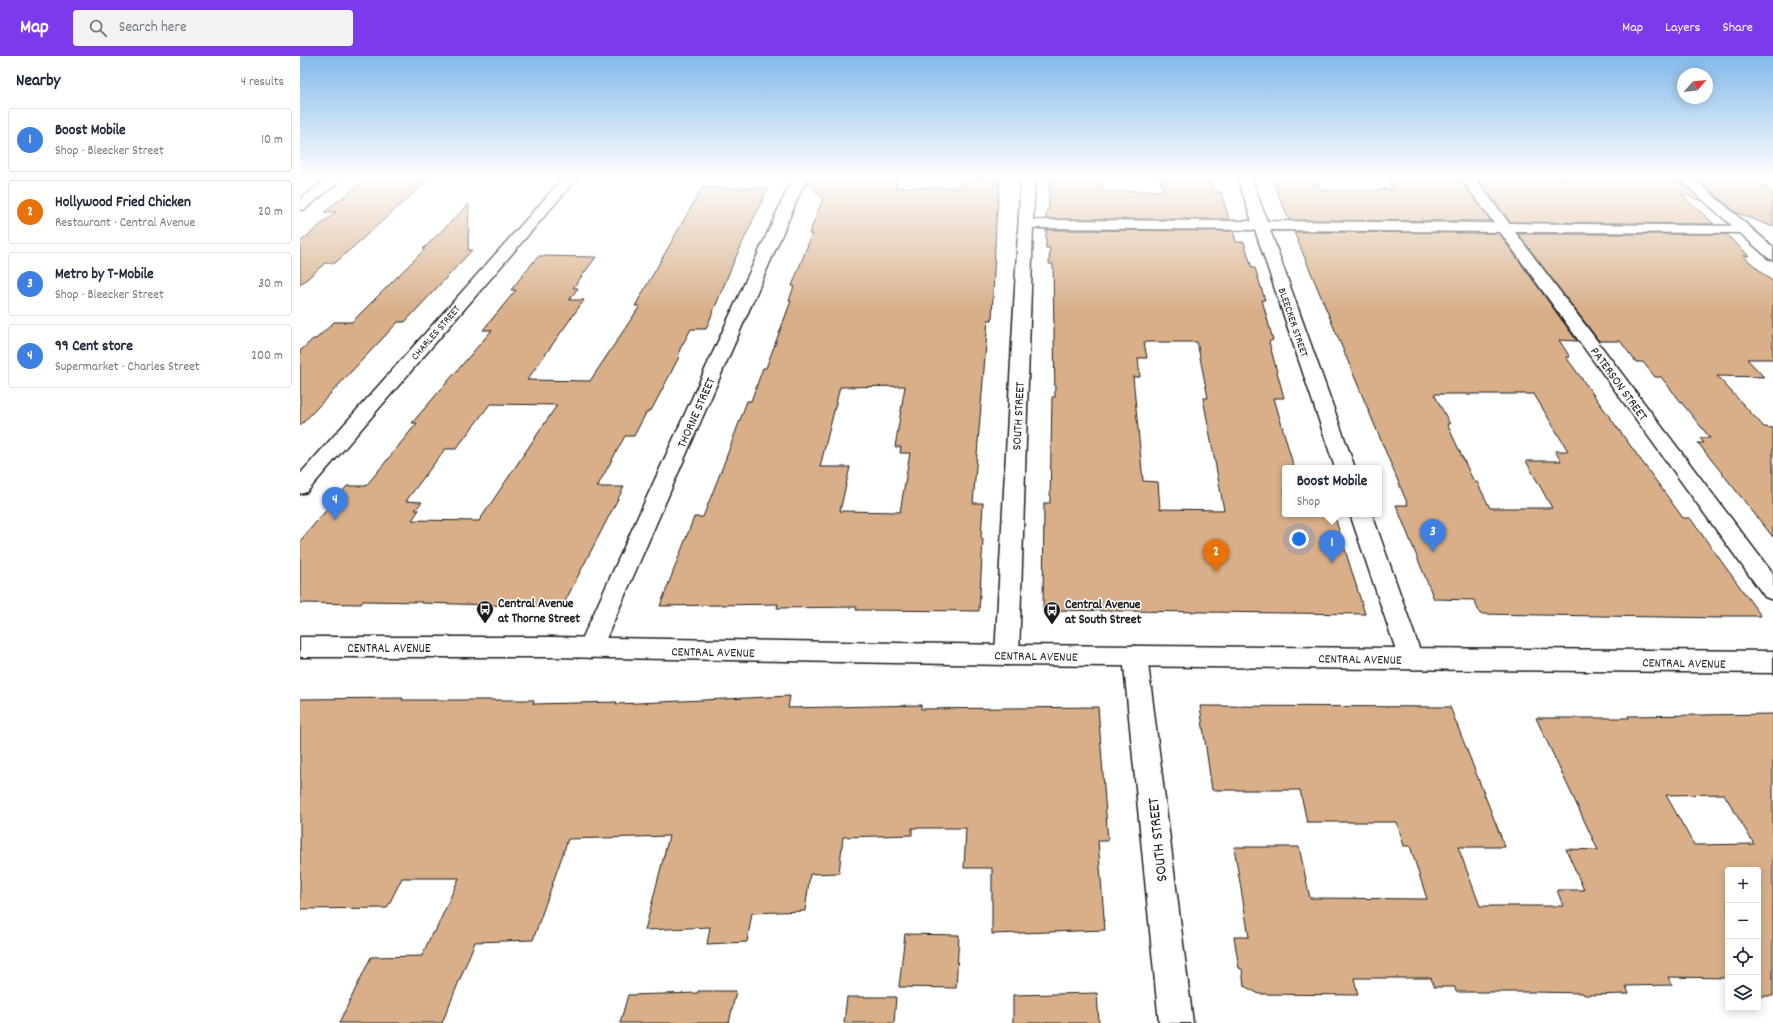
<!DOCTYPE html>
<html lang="en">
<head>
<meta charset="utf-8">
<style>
  body { margin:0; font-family:Dekko,sans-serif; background:#f2f2f3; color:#1f2937 }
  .controls { position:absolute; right:12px; bottom:12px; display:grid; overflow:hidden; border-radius:4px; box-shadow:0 2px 10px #0003 }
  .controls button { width:36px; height:36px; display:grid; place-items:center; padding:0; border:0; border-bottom:1px solid #e0e1e3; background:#fff; color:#1f2937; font:20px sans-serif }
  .compass { position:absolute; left:1377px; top:12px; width:36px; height:36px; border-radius:50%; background:#fff; box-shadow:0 2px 10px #0003; rotate:63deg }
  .you { position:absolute; left:999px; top:483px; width:14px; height:14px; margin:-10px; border:3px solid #fff; border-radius:50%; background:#1a73e8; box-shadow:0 0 0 6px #1a73e833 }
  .badge { display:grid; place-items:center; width:26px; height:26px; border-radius:50%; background:#7c3aed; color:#fff; font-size:13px; font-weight:700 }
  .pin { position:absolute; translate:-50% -33px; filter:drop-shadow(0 1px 2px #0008) }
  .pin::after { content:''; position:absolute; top:21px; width:14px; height:12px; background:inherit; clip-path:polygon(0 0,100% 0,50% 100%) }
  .popup { position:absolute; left:982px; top:409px; width:100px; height:52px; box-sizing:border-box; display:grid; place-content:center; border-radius:4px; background:#fff; filter:drop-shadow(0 1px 3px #0005); font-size:13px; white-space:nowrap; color:#747a83 }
  .popup b { font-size:15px; color:#1f2937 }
  .popup::after { content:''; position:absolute; left:50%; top:100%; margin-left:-8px; border:8px solid transparent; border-top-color:#fff }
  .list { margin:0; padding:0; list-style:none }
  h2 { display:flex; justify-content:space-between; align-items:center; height:52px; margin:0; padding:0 16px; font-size:17px }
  h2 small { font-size:13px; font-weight:400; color:#747a83 }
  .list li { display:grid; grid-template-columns:26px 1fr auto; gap:12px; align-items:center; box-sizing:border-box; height:64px; margin:0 8px 8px; padding:0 8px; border:1px solid #e0e1e3; border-radius:4px }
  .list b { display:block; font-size:15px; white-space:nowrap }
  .list p { margin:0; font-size:13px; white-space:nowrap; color:#747a83 }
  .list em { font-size:13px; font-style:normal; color:#747a83 }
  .icon { flex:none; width:22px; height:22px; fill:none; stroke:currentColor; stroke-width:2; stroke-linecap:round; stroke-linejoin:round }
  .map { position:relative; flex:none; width:1473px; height:967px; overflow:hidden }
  header { display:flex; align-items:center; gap:24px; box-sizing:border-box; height:56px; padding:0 20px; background:#7c3aed; color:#fff }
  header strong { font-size:19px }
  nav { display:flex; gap:22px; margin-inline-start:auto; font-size:14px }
  .search { width:280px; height:36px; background:#f2f2f3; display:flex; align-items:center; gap:10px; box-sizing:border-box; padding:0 14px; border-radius:4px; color:#747a83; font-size:15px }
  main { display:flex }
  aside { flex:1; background:#fff }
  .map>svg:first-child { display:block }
  .building { fill:#d8af89; stroke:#1c1c1c; fill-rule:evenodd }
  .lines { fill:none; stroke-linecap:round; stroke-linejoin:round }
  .minor-casing { stroke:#1c1c1c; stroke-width:3 }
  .tertiary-casing { stroke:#1c1c1c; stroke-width:3 }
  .secondary-casing { stroke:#1c1c1c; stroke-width:3 }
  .minor { fill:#fff; fill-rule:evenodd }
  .tertiary { fill:#fff; fill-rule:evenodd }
  .secondary { fill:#fff; fill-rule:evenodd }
  .labels { text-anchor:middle; stroke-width:3; stroke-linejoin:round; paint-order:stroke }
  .far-street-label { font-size:11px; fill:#1c1c1c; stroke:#fff }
  .street-label { font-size:13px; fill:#1c1c1c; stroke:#fff }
  .poi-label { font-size:13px; font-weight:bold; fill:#1c1c1c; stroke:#fff; text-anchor:start }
  .near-street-label { font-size:16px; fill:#1c1c1c; stroke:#fff }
</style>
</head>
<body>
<header>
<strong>Map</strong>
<div class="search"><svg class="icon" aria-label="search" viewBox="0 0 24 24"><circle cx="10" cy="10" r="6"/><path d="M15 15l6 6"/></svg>Search here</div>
<nav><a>Map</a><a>Layers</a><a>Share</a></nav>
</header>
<main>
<aside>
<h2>Nearby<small>4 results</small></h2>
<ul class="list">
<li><span class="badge" style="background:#3f7fe0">1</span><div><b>Boost Mobile</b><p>Shop · Bleecker Street</p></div><em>10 m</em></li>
<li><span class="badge" style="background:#e8710a">2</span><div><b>Hollywood Fried Chicken</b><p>Restaurant · Central Avenue</p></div><em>20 m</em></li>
<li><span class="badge" style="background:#3f7fe0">3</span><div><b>Metro by T-Mobile</b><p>Shop · Bleecker Street</p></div><em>30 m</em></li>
<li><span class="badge" style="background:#3f7fe0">4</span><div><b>99 Cent store</b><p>Supermarket · Charles Street</p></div><em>200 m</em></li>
</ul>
</aside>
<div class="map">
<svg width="1473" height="967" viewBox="0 0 1473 967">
  <rect width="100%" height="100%" fill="#fff"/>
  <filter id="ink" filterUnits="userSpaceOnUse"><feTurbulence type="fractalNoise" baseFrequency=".025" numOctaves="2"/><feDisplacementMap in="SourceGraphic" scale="8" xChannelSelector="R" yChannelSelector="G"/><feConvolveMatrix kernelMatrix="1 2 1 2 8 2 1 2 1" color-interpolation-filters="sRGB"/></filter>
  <g filter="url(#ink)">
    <path class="building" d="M92,121H129L120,128H124L35,207H25L0,229V186L36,156H24L64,125H87Z
      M508,121L599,122L596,131L660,132L661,121L700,122L696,167L692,264H688L673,447H683L681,483H683L679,555L556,554L557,551L477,552L478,548L360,550L394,461H403L423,410L447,345H451L463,312H466L491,245H489L494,230H492L512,178H509L523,142L506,126ZM605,330L595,391H601L600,397H610L600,456L540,455L550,411H520L540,331Z
      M752,121H801L802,135H863L859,121H909L914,136H921L929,163H746L747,153H749V122Z
      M971,121H1015L1021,134H1084L1083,133H1093L1085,121H1159L1191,165L989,164Z
      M1176,121H1376L1402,145L1381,138L1414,168L1210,166Z
      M1394,121H1451L1473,138V171L1437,157Z
      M402,132H468L434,205L406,273H391L380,293L378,303L352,353L346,357L334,380H325L297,431H324L262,551L121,547L122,546L63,545L61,548L0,547V485L47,430H66L117,367H112L192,274H183L216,234H211L234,205L239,200L296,201L273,232H278L269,244H284L227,324L290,325L340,250H335ZM190,348L257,349L179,465L112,464L119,454H115L122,446L106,445L145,393H156Z
      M169,148L168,194H172L105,266H98L0,370V295L13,283H16L34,266H52L125,193H123Z
      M746,174L933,175L936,186H944L952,212H955L965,244H962L973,284L969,286L984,342H974L994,412H985V458H1034L1065,558L743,554L744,447H750L752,341H755L753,208H749L750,192H746ZM844,286H897L908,342H903L924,454L860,453L858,426L843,425L833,321H840L838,302H847Z
      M994,176L1199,177L1277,285L1259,284L1270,301H1266L1383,462H1390L1461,560H1421L1422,562L1180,558L1174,544L1134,543L1096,449H1108ZM1134,338H1234L1268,395H1255L1261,405H1226L1252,452H1190L1177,426H1174L1147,368H1150Z
      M1218,178H1426L1449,200H1443L1473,226V303H1447L1464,321L1417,320L1464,371L1473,372V481L1398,387H1404L1400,382H1410L1361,321H1355L1343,306H1336L1320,285H1299Z
      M490,640L488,652L621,649V653L798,651L808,785H798L805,874L692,878V812H664L666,772H612V779L543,781L539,817L510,818L505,855L452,857L447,886L407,888L410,871L345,874L369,780L268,783L233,884L175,886L142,967H39L71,901L122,900L132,877L135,876L159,822H102L87,852L0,853V643L103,642L102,644H234L233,648L317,646L316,648Z
      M900,650L1150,651L1205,791H1158L1180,850H1263L1257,834H1284L1266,793L1298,794L1236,662H1329L1328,660L1473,658V940H1458V814H1428V922L1368,921L1372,929L1326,930L1329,938L1284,939L1283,937L1235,936H1156L1155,931H1134L1131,922H1054L1058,939L959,938L944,930L942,913L939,912L934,881H949L934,791H999L1010,842L1127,843L1110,790H1104L1097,766H1007L1000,734H912ZM1424,738L1454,788L1394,789L1366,739Z
      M605,878L659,879L656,932L599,931Z
      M398,935H436L429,967H320L328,939L398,937Z
      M797,937L799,967H713V939Z
      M547,941H596L594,967H544Z"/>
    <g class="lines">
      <g class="minor-casing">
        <path id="minor" d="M30,121H45L5,153L0,154V143Z
          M264,121H278L7,436L0,438V418Z
          M493,121H507L302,592L299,599L290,602L281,599L278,592Z
          M721,121H735L733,164L952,165L937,121H951L967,165L1194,167L1160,121H1174L1209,167L1448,170L1450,173L1448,176L1443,177L1215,176L1473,518V544L1465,541L1200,176L970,174L1055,412H1035L955,174L733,172L719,599L716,606L707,609L698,606L695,599Z
          M1050,458H1072L1123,603L1120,610L1111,613L1102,610L1099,603Z
          M835,590L844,593L847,600L893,967H859L823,600L826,593Z"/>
      </g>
      <g class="tertiary-casing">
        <path id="tertiary" d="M1377,121H1392L1473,191V204L1468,202Z"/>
      </g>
      <g class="secondary-casing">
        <path id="secondary" d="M0,581H253L707,589L1473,595V617L707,609L253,601H0Z"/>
      </g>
      <use href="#minor" class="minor"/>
      <use href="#tertiary" class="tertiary"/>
      <use href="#secondary" class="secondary"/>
    </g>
  </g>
  <linearGradient id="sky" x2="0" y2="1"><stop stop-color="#83b9e9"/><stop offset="0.47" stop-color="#fff"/><stop offset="1" stop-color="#fff" stop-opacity="0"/></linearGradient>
  <rect width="1473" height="256" fill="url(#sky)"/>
  <defs>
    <g id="bus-pin" transform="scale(0.9)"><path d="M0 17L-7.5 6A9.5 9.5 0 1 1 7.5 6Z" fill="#1c1c1c" stroke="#fff"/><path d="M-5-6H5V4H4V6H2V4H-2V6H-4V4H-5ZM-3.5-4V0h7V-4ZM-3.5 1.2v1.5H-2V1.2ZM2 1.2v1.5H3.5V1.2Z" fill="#fff"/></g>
  </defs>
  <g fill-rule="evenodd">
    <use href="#bus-pin" x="185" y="553"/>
    <use href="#bus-pin" x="752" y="554"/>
  </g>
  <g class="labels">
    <g class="far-street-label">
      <text transform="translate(994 266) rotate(71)" y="4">BLEECKER STREET</text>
      <text transform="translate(135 276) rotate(-49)" y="4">CHARLES STREET</text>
    </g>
    <g class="street-label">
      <text transform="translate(1320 327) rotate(54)" y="5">PATERSON STREET</text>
      <text transform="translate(395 356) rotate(-66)" y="5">THORNE STREET</text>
      <text transform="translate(717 360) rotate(-87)" y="5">SOUTH STREET</text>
      <text x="89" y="596">CENTRAL AVENUE</text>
      <text transform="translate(413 595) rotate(1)" y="5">CENTRAL AVENUE</text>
      <text transform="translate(736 599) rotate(1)" y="5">CENTRAL AVENUE</text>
      <text transform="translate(1060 602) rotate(1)" y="5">CENTRAL AVENUE</text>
      <text transform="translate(1384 606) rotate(1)" y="5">CENTRAL AVENUE</text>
    </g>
    <g class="poi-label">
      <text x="198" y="551">Central Avenue<tspan x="198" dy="15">at Thorne Street</tspan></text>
      <text x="765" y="552">Central Avenue<tspan x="765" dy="15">at South Street</tspan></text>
    </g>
    <g class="near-street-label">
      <text transform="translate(856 784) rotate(-96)" y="6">SOUTH STREET</text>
    </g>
  </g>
</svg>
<div class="controls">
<button>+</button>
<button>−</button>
<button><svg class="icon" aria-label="locate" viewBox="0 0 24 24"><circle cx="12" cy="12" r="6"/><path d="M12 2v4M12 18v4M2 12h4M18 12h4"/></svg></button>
<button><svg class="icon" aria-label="layers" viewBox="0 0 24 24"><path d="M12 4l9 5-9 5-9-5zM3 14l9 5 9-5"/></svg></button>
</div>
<svg class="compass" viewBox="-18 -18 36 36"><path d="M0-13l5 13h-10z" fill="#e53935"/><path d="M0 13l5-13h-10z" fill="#747a83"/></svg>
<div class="you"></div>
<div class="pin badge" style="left:1032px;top:507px;background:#3f7fe0">1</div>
<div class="popup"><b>Boost Mobile</b>Shop</div>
<div class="pin badge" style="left:916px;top:516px;background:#e8710a">2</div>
<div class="pin badge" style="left:1133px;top:496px;background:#3f7fe0">3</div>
<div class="pin badge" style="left:35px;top:464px;background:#3f7fe0">4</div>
</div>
</main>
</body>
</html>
